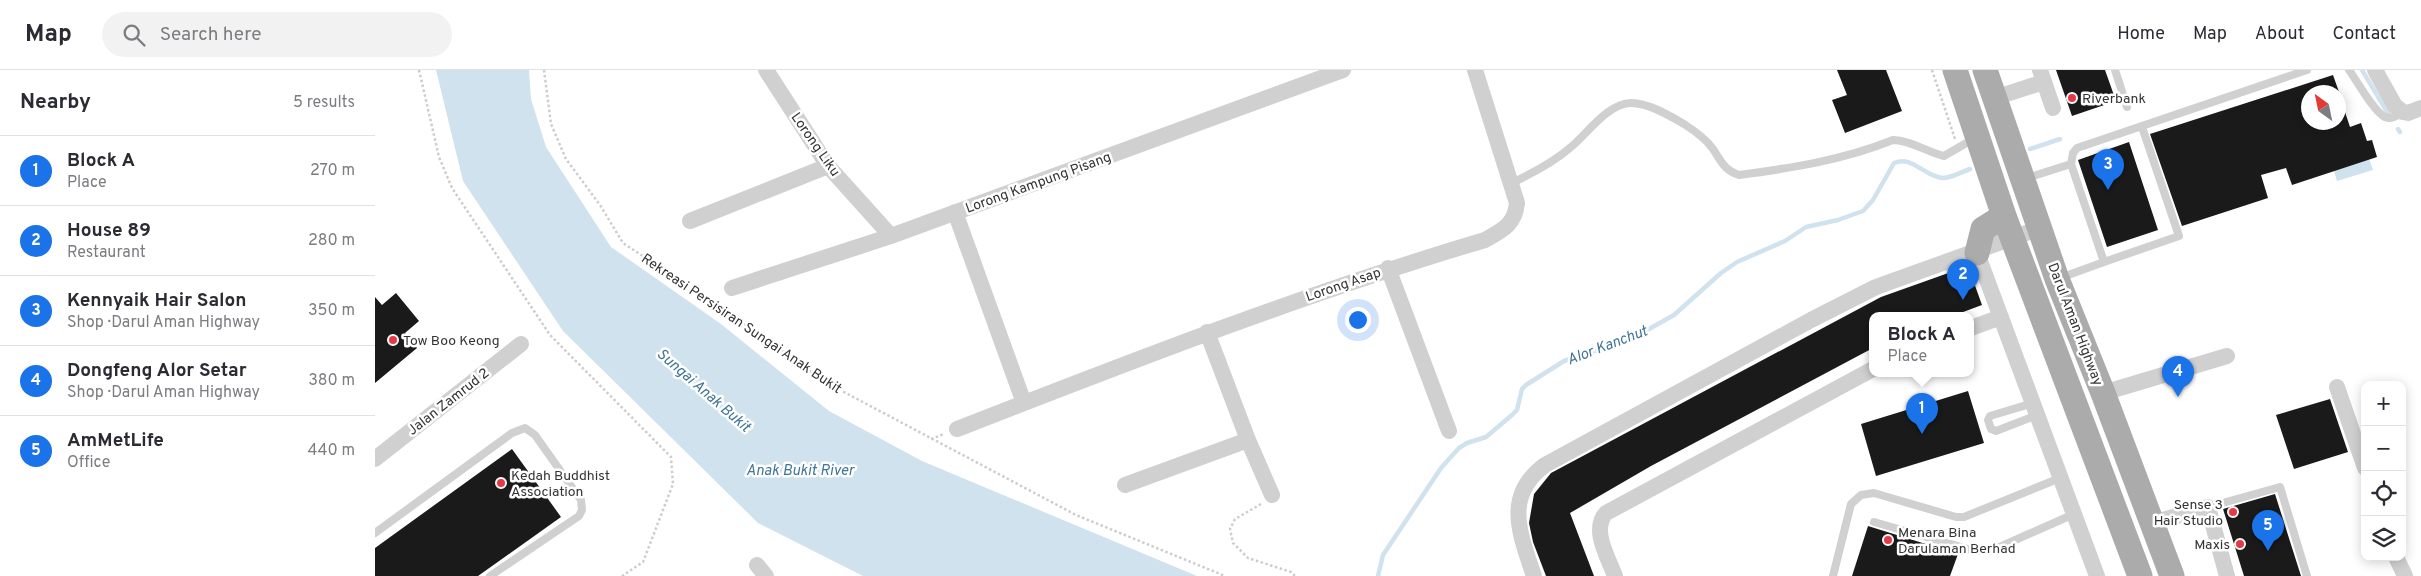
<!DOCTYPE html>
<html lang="en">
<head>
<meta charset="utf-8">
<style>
  body { margin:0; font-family:Overpass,sans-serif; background:#f2f2f3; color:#2b2b33 }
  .controls { position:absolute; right:15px; bottom:15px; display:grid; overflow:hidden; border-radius:10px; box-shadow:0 2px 12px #0003 }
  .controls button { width:45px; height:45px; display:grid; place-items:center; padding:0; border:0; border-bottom:1px solid #e1e1e2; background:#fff; color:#2b2b33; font:25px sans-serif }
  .compass { position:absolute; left:1926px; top:15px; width:45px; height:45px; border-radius:50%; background:#fff; box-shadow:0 2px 12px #0003; rotate:327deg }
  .you { position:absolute; left:982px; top:249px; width:18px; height:18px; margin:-12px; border:4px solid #fff; border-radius:50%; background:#1a73e8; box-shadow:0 0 0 8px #1a73e833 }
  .badge { display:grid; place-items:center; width:32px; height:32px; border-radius:50%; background:#1a73e8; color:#fff; font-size:16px; font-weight:700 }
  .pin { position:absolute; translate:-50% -41px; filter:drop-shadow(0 1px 2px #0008) }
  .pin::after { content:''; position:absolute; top:26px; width:18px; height:15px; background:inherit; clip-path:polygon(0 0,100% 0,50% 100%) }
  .popup { position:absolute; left:1494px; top:242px; width:105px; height:65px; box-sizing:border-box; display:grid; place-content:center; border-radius:10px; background:#fff; filter:drop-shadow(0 1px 4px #0005); font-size:16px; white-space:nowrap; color:#7c7c81 }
  .popup b { font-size:19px; color:#2b2b33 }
  .popup::after { content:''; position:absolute; left:50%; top:100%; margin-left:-10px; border:10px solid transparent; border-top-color:#fff }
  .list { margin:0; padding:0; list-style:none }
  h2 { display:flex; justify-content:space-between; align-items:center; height:65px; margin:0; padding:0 20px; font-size:21px }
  h2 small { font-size:16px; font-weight:400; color:#7c7c81 }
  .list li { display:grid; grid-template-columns:32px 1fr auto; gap:15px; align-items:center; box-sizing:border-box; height:70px; padding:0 20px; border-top:1px solid #e1e1e2 }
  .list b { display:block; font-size:19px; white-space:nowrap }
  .list p { margin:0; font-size:16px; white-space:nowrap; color:#7c7c81 }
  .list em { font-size:16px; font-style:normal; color:#7c7c81 }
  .icon { flex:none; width:28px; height:28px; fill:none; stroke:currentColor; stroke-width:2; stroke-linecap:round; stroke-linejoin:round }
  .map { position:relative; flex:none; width:2046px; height:506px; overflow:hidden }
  header { display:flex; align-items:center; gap:30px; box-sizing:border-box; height:70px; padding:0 25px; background:#fff; border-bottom:1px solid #e1e1e2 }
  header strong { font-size:24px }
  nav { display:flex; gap:28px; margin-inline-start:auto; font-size:18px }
  .search { width:350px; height:45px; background:#f2f2f3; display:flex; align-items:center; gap:12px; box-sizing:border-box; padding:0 18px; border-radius:28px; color:#7c7c81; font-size:19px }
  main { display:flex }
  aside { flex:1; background:#fff }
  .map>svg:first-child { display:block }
  .water { fill:#cfe2ee }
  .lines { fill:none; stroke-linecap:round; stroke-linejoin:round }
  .stream { stroke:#cfe2ee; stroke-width:4.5 }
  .building { fill:#1a1a1a }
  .path { stroke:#cdcdcd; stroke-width:2.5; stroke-dasharray:2.5 2.5; stroke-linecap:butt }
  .lane { stroke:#d0d0d0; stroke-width:8 }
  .street { stroke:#d0d0d0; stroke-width:16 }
  .primary { stroke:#ababab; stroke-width:25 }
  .poi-dot { fill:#e63946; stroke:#fff; stroke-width:2 }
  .labels { text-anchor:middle; stroke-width:5; stroke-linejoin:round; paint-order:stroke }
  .poi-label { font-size:14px; fill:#333; stroke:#fff; text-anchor:start }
  .street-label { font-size:14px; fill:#333; stroke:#fff }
  .water-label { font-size:15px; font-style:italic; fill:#3f7597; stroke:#fff }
</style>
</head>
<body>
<header>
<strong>Map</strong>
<div class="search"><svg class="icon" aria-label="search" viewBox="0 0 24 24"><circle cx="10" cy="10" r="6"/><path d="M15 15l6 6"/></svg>Search here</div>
<nav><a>Home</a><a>Map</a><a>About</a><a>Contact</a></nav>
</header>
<main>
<aside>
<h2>Nearby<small>5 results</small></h2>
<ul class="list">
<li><span class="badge">1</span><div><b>Block A</b><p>Place</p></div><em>270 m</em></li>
<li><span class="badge">2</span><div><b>House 89</b><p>Restaurant</p></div><em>280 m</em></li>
<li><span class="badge">3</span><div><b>Kennyaik Hair Salon</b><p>Shop · Darul Aman Highway</p></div><em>350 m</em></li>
<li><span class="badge">4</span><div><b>Dongfeng Alor Setar</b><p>Shop · Darul Aman Highway</p></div><em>380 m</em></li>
<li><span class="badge">5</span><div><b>AmMetLife</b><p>Office</p></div><em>440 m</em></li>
</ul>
</aside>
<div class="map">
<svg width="2046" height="506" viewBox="0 0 2046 506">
  <rect width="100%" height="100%" fill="#fff"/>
  <path class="water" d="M61,0H154L156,29L171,77L236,177L346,254L454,341L547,391L822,506H488L383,453L188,261L88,111Z
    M1992,83L1998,100L1962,111L1957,94Z"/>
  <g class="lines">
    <path class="stream" d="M1987,0L2014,45
      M2023,59L2025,62
      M1655,79L1685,69
      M1003,506L1008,485L1066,398L1084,378L1092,373L1111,367L1137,345L1142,340L1147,319L1151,315L1189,291L1258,268L1299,245L1346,203L1362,192L1410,171L1431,157L1463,150L1488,141L1498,130L1519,93C1538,85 1549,107 1568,108C1577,108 1586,102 1595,99"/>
  </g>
  <path class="building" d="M1462,0H1511L1527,41L1470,63L1457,30L1472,25Z
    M1681,0H1730L1741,31L1697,46Z
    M1958,5L1964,22H1934V52H1964V30H1966L1975,57L1986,53L1992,71L1997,70L2002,87L1917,115L1911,98L1886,105L1893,128L1807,156L1775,64Z
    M1754,72L1783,160L1732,177L1703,90Z
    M1593,196L1607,235L1580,245H1498V278L1276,396L1195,443L1219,506H1171L1158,472L1154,453L1159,424L1176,403L1506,227Z
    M21,223L44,251L30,263L42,278L0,313V227L7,235Z
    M1593,321L1609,373L1501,406L1486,354Z
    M1955,329L1973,382L1919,399L1901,345Z
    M137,379L186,447L103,506H0V478Z
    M1900,424L1926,506H1869L1848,439Z
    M1493,456L1583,484L1575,506H1477Z"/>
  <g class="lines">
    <path class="path" d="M44,0L64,87L77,118L175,265L296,387L298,414L268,492L247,506
      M169,0L176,54L191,89L225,135L248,173L350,240L450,312L701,445L850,506
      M1557,0L1580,69
      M556,369L569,364
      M886,434L860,449L855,459L858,473L873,488L916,502L920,506"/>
    <path class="lane" d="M1740,0L1752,37
      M1974,0C1982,11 1999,42 2010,47C2017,50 2023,45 2028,42
      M1696,94L1698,83L1702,78L1932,0
      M1652,108L1696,94L1729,192L1685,208
      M1137,113C1158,103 1179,92 1196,77C1212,64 1233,33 1256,33C1274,33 1295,46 1309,54C1320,61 1331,69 1338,79C1346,91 1349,100 1364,105C1417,98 1468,90 1518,70C1535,70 1552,82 1569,86L1600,68
      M1729,192L1804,166L1767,57
      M1658,333L1615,346L1613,350L1616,359L1621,361L1662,345
      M1833,437L1905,417L1932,506
      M1499,452L1600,481L1620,479L1699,444
      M0,463L137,363L150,358L160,365L206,430L207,440L204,446L115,506
      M1458,506L1476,434L1486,425L1499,423L1581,447H1589L1685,408"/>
    <path class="street" d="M391,0L453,96L516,166
      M1665,0L1678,38
      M2000,0L2020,36L2028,42L2033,43L2046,38
      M1619,28L1669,12
      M580,142L649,333
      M315,151L453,96
      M1602,183L1722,506
      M1013,198L1074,361
      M357,218L516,166L968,0
      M1596,258L1626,247
      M832,262L873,370L897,425
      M1962,317L1990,398
      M1728,323L1852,286
      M582,359C757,291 931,223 1110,170C1128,160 1140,154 1142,133L1100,0
      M0,389L146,274
      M750,415L873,370
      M1777,453L1833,437L1852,506
      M2021,487L2030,506
      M382,495L391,506
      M1159,506C1145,464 1128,426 1170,395L1436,250L1501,217L1665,158
      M1240,506C1233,487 1216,460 1231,443L1498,299"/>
    <path class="primary" d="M1580,0L1629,146L1765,506
      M1610,0L1682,209L1728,323L1797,506
      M1602,183L1608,159L1629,146"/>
  </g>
  <g class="poi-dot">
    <circle cx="1697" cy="28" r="5"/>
    <circle cx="18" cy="270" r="5"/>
    <circle cx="126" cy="413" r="5"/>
    <circle cx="1858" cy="442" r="5"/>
    <circle cx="1513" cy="470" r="5"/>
    <circle cx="1865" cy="474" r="5"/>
  </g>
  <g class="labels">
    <g class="poi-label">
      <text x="1707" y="33">Riverbank</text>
      <text x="28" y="275">Tow Boo Keong</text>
      <text x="136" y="410">Kedah Buddhist<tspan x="136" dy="16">Association</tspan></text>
      <text x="1848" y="439" text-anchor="end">Sense 3<tspan x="1848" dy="16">Hair Studio</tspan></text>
      <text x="1523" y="467">Menara Bina<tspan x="1523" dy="16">Darulaman Berhad</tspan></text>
      <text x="1855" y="479" text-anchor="end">Maxis</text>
    </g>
    <g class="street-label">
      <text transform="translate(441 74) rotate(55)" y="5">Lorong Liku</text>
      <text transform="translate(663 112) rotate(-20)" y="5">Lorong Kampung Pisang</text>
      <text transform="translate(968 214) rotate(-19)" y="5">Lorong Asap</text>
      <text transform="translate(367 253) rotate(34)" y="5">Rekreasi Persisiran Sungai Anak Bukit</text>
      <text transform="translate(1701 254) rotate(69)" y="5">Darul Aman Highway</text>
      <text transform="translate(73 331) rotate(-38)" y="5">Jalan Zamrud 2</text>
    </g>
    <g class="water-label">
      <text transform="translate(1232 275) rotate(-21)" y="5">Alor Kanchut</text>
      <text transform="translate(329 320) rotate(41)" y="5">Sungai Anak Bukit</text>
      <text x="425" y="405">Anak Bukit River</text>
    </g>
  </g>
</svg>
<div class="controls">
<button>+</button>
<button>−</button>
<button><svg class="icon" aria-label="locate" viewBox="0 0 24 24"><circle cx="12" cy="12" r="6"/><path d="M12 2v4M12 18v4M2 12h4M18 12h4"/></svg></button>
<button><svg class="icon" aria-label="layers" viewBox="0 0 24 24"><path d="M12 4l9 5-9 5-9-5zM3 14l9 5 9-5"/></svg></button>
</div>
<svg class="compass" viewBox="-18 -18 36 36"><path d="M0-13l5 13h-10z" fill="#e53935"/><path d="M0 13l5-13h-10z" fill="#7c7c81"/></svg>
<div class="you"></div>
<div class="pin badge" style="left:1547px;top:364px">1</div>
<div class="popup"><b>Block A</b>Place</div>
<div class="pin badge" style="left:1588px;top:230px">2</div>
<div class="pin badge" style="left:1733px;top:120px">3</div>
<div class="pin badge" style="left:1803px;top:327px">4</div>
<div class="pin badge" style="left:1893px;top:481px">5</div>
</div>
</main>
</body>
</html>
